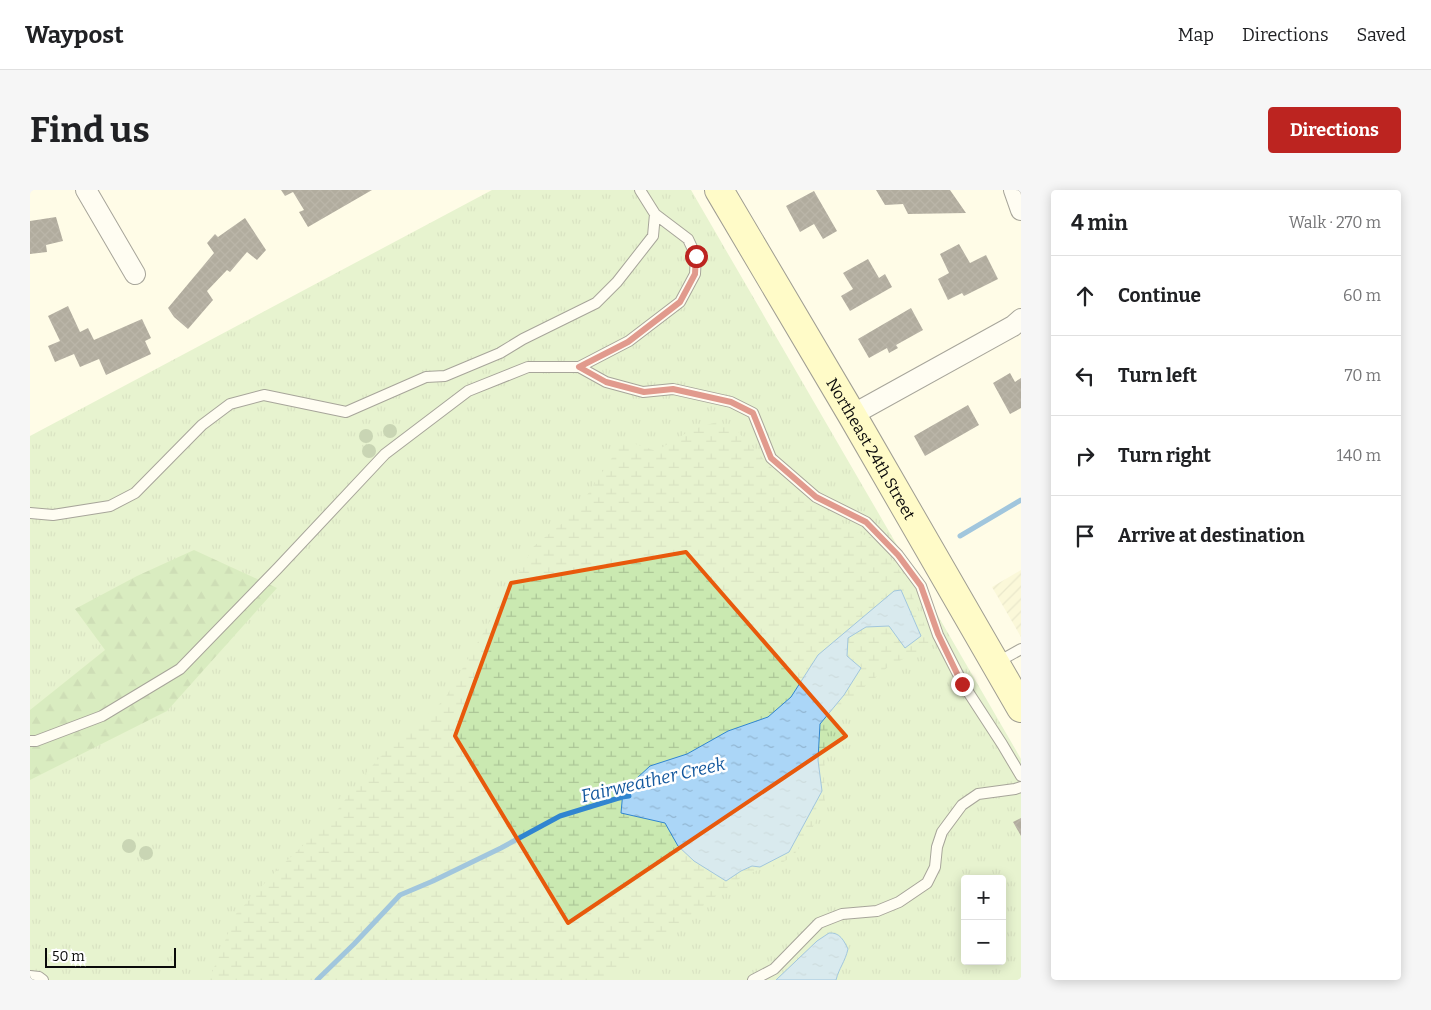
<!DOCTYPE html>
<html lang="en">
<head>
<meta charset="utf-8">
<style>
  body { margin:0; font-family:Bitter,serif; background:#f6f6f6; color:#202124 }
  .controls { position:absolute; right:15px; bottom:15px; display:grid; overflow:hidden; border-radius:5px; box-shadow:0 2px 12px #0003 }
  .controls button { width:45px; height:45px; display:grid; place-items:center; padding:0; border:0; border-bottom:1px solid #e0e0e0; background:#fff; color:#202124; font:25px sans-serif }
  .scale { position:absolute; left:15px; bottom:12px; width:131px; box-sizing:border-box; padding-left:5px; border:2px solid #0a0a0a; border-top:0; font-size:14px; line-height:18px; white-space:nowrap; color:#0a0a0a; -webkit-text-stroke:4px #fff; paint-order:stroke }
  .stop { position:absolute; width:15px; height:15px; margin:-11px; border:4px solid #bc2420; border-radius:50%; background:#fff }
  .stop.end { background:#bc2420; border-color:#fff; box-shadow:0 1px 5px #0008 }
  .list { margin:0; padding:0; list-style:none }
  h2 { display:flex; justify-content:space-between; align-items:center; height:65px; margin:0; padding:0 20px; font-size:21px }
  h2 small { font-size:16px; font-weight:400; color:#757577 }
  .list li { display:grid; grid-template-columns:32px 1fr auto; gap:15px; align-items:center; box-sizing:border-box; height:80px; padding:0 20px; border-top:1px solid #e0e0e0 }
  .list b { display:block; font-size:19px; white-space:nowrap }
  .list em { font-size:16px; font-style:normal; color:#757577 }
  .icon { flex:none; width:28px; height:28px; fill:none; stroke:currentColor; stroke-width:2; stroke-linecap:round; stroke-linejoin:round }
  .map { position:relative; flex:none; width:991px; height:790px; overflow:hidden; border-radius:5px }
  header { display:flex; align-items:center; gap:30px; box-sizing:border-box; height:70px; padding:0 25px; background:#fff; border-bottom:1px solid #e0e0e0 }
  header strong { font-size:24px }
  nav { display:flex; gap:28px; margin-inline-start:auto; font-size:18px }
  .intro { display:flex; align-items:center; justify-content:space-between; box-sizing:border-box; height:120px; padding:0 30px }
  h1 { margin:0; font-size:35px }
  .button { padding:12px 22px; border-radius:5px; background:#bc2420; color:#fff; font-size:18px; font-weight:700 }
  main { display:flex; gap:30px; padding:0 30px }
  aside { flex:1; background:#fff; border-radius:5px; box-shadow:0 2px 12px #0003 }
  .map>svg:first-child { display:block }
  .farmland { fill:url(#farmland-furrows) }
  .grass { fill:url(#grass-tufts); fill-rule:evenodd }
  .forest { fill:url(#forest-firs) }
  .wetland { fill:url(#wetland-marsh); fill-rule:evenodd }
  .water { fill:url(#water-ripples); stroke:#3085d0 }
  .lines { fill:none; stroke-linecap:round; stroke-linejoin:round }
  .stream { stroke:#3085d0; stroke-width:5 }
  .building { fill:url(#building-cross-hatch) }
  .lane-casing { stroke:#3d3d3d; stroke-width:12 }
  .street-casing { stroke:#3d3d3d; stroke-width:22 }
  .secondary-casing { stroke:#2c2c2c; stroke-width:30 }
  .lane { stroke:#fff; stroke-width:10 }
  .street { stroke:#fff; stroke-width:20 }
  .secondary { stroke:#fffba2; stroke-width:28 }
  .tree { fill:#87a776 }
  .route { stroke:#bc2420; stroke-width:6 }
  .marked { fill:none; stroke:#e8590c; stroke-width:4; stroke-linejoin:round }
  .labels { text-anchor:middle; stroke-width:5; stroke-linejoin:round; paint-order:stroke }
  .street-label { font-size:16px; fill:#0a0a0a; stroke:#fff }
  .water-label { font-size:18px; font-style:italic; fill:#12579d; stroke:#fff }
</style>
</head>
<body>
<header>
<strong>Waypost</strong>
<nav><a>Map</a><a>Directions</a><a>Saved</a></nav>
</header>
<div class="intro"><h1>Find us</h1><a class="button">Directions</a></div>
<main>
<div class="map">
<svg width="991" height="790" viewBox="0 0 991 790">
  <defs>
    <pattern id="farmland-furrows" width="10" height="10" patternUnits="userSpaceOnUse" patternTransform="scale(1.25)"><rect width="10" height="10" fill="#f5f4c8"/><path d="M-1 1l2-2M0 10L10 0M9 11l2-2" fill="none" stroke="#d1d0aa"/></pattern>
    <pattern id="grass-tufts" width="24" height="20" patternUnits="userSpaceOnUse" patternTransform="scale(1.25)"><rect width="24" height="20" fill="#cae9b1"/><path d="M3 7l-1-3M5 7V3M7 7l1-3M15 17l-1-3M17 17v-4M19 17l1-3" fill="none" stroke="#acc697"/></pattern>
    <pattern id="forest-firs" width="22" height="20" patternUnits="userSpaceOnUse" patternTransform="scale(1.25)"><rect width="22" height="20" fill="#acda90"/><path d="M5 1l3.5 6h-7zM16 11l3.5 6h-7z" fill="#93ba7b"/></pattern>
    <pattern id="wetland-marsh" width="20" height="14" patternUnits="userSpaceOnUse" patternTransform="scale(1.25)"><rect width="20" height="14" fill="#cae9b1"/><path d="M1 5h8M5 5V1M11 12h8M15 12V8" fill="none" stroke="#acc697"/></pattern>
    <pattern id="water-ripples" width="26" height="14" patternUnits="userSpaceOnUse" patternTransform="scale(1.25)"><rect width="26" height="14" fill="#abd6f7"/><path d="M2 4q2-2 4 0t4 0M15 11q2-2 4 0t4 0" fill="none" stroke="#92b6d2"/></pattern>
    <pattern id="building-cross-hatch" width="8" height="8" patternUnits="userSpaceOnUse" patternTransform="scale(1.25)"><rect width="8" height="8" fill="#534c46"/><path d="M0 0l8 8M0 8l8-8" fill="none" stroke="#67615c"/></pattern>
  </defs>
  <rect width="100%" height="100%" fill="#fffce7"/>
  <path class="farmland" d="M991,380V447L962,397Z"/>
  <path class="grass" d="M462,0H661L991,569V790H0V246ZM935,689H972V771H935Z"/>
  <path class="forest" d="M164,360L247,398L137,521L0,590V520L75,460L45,419L107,386Z"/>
  <path class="wetland" d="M687,232L705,239L760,297L802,332L845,349L875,388L899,446L898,456L858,477L813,515L798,534L794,583L795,612L778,647L762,667L746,676L728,680L713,686L686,706L575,790H179L206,724L246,681L300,630L329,591L359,557L414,510L504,356L545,323L594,250L626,261L663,239ZM871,400L859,436L836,437L818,448L814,505L790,534L788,570L792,601L730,677L722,676L711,681L648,656L635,633L591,623L593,601L620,576L657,564L698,541L738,527L761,507L788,465L820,437Z"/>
  <path class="water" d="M871,400L891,446L875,458L859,436L836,437L818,448L817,466L831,478L814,505L790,534L788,570L792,601L759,662L730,677L722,676L711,681L696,691L664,671L648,656L635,633L591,623L593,601L620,576L657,564L698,541L738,527L761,507L788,465L864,401Z
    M799,743C810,742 814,751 818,759C815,772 809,778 806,790H746L787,751Z"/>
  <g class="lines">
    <path class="stream" d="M930,346L991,310
      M287,790L324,754L370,705L403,691L471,658L530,626L592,607L599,606"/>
  </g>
  <path class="building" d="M251,0H342L278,37L269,22L274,20L263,2L255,6Z
    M846,0H920L936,23L878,24L873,14L855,15Z
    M784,1L807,41L793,49L784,34L770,42L756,16Z
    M26,27L33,51L16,55L17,62L0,64V31Z
    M215,28L236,60L227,70L217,62L200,82L197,80L177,101L183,110L158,139L144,127L138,118L184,63L177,53L185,44L188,47Z
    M929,54L940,73L956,65L968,89L934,106L932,103L918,110L908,89L919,83L910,64Z
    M838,69L849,88L855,84L862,97L820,121L811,106L823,99L813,83Z
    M38,116L50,142L58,138L64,150L112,129L121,148L115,151L121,164L76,185L69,169L50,177L44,164L25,172L18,156L30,151L18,126Z
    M881,118L893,140L866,155L868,158L859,163L857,158L839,168L828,149Z
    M980,183L985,192L991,188V218L980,224L963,193Z
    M938,215L949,235L895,266L884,246Z
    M991,628V646L983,632Z"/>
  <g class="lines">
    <g class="lane-casing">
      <path id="lane" d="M549,177L576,192L613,202L643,199L701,212L723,223L741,268L786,307L836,332L868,365L891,396L908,445L933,494L972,554L991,586
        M0,323L23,325L80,316L105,303L172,235L200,214L234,205L316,222L396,187L415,186L470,163L493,149L566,113L587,92L623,46L625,24
        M966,473L991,459
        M0,551H6L72,526L150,479L248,378L355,264L438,201L498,177H549L599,151L650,112L665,84L666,66L658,49L625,24L610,0
        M0,786L9,787L13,790
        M723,790L744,779L789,733L812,724L847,721L869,712L897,693L905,677L907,657L912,642L932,615L948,604L985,599L991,597"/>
    </g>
    <g class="street-casing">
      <path id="street" d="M56,0L105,84
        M984,0L991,20
        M822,225L983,136L991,129"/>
    </g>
    <g class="secondary-casing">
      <g id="secondary">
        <path id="s1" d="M689,0L822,225L991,518"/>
      </g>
    </g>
    <use href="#lane" class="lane"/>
    <use href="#street" class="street"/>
    <use href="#secondary" class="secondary"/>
  </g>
  <g class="tree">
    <circle cx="360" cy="241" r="7"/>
    <circle cx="336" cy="246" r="7"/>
    <circle cx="339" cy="261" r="7"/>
    <circle cx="99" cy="656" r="7"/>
    <circle cx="116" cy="663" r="7"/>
  </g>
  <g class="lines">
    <path class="route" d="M666,66L665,84L650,112L598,152L549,177L576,192L614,202L643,199L701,212L723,223L741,268L786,307L836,332L868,365L891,396L908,444L932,494"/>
  </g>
  <path d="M0 0H991V790H0ZM656,362L816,546L538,733L425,546L481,393Z" fill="#fffce7" fill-opacity=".55" fill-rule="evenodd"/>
  <path class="marked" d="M656,362L816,546L538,733L425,546L481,393Z"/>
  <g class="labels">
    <g class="street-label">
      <text dy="6" stroke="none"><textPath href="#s1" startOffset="300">Northeast 24th Street</textPath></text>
    </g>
    <g class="water-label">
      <text transform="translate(623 590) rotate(-13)" y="6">Fairweather Creek</text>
    </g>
  </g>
</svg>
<div class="controls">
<button>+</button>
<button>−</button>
</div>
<div class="scale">50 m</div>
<div class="stop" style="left:666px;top:66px"></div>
<div class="stop end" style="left:932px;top:494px"></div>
</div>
<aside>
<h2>4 min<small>Walk · 270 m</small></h2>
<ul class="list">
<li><svg class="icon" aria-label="ahead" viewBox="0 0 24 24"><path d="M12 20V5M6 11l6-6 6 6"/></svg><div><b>Continue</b></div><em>60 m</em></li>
<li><svg class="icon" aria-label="left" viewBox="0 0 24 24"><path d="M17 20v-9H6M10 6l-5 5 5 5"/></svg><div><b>Turn left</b></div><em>70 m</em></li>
<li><svg class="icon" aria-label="right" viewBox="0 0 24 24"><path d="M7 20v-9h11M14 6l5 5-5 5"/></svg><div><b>Turn right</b></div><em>140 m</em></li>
<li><svg class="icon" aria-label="arrive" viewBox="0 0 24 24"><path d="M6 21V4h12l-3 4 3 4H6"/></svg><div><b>Arrive at destination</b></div></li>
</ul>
</aside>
</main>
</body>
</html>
